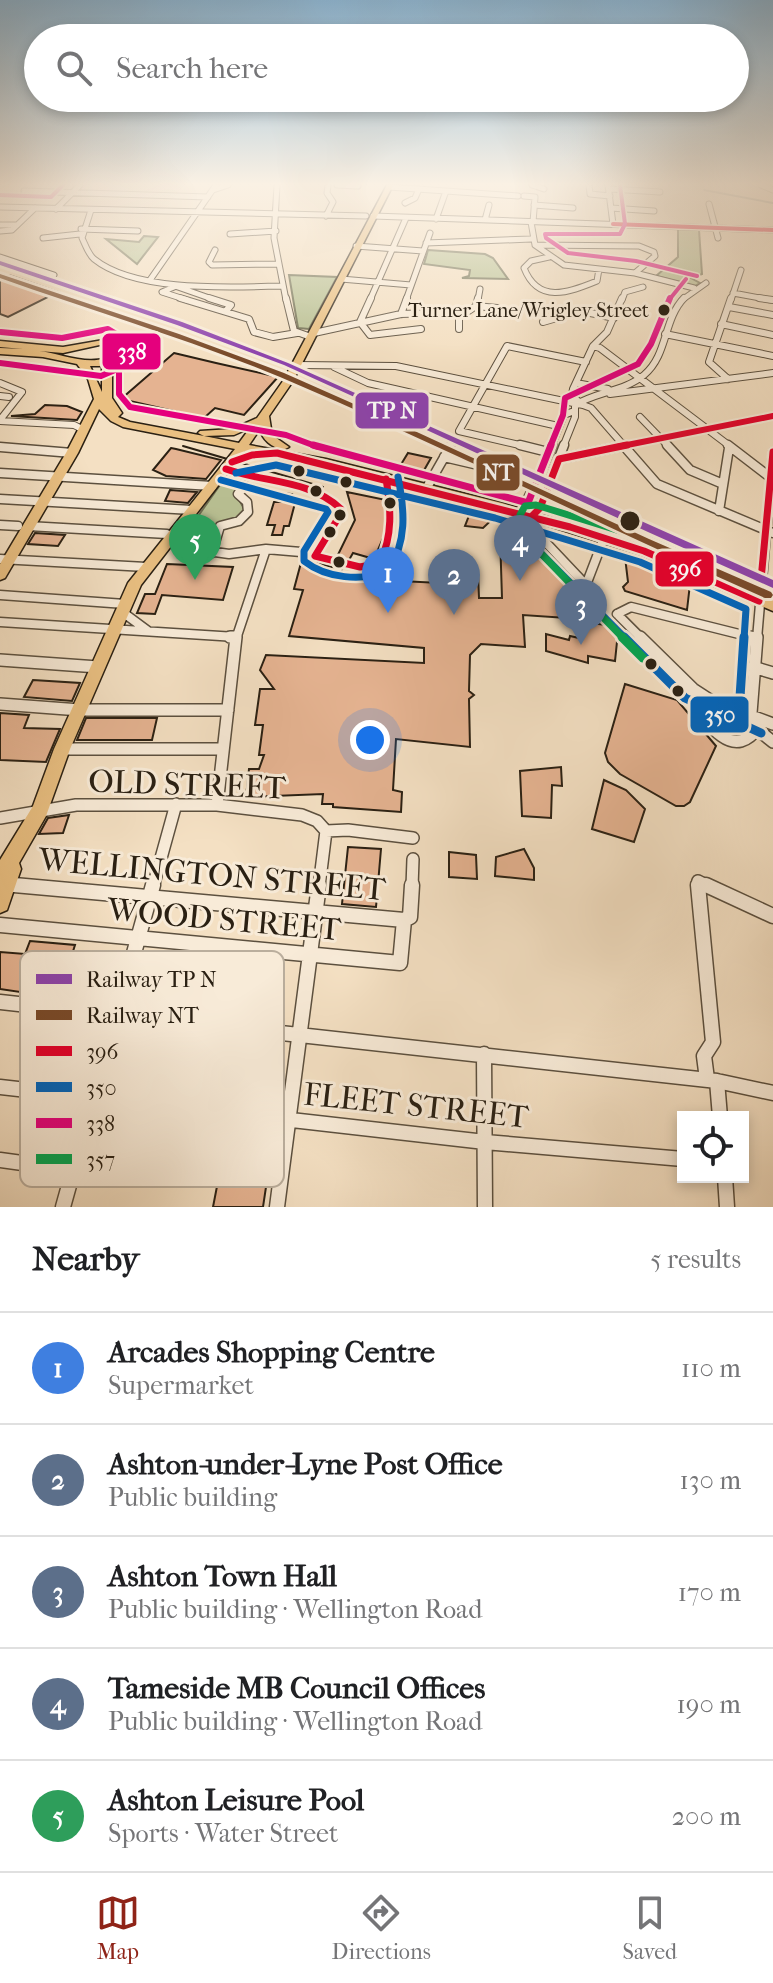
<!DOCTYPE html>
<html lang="en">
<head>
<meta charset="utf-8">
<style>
  body { margin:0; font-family:"IM FELL French Canon",serif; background:#f2f2f2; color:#202124 }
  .controls { position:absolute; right:24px; bottom:24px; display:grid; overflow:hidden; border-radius:0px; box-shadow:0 4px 12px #0003 }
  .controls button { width:72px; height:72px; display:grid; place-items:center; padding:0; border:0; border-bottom:2px solid #e0e0e0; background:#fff; color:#202124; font:40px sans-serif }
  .you { position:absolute; left:370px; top:740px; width:28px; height:28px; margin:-20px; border:6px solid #fff; border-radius:50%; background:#1a73e8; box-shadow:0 0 0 12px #1a73e833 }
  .badge { display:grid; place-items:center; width:52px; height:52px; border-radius:50%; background:#8f2418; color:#fff; font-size:26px; font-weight:700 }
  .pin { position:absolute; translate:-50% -66px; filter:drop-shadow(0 2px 4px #0008) }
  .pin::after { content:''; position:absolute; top:42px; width:28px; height:24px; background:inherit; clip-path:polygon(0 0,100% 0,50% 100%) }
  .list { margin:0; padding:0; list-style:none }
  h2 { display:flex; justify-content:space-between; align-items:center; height:104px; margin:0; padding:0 32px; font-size:34px }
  h2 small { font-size:26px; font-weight:400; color:#757577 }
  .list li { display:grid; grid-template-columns:52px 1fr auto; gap:24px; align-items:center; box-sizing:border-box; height:112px; padding:0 32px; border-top:2px solid #e0e0e0 }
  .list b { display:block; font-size:30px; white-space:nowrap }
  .list p { margin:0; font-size:26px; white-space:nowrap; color:#757577 }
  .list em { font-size:26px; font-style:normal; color:#757577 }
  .icon { flex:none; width:44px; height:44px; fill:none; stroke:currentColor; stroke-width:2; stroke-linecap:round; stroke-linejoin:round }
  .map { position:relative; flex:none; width:773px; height:1207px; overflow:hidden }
  .search { position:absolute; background:#fff; box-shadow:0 4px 12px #0003; left:24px; right:24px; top:24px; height:88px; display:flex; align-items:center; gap:20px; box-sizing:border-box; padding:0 28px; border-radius:44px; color:#757577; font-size:30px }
  .sheet { height:664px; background:#fff }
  nav { display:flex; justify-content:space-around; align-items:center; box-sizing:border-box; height:112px; border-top:2px solid #e0e0e0; background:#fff; font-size:22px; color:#757577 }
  nav a { display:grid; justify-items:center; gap:4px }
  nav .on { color:#8f2418 }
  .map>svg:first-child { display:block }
  .green { fill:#bac295; stroke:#727154; stroke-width:2 }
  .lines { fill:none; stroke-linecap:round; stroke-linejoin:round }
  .stream { stroke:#707d79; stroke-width:2 }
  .building { fill:#e5b391; stroke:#2a2013; stroke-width:2 }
  .minor-far4-casing { stroke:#5c503f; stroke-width:7 }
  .minor-far3-casing { stroke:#5c503f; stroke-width:8 }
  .minor-far2-casing { stroke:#5c503f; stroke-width:11 }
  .minor-far1-casing { stroke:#5c503f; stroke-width:14 }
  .minor-casing { stroke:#5c503f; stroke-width:17 }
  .trunk-casing { stroke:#2a2013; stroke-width:3 }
  .minor-far4 { stroke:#f8ebd8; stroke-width:5 }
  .minor-far3 { stroke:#f8ebd8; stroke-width:6 }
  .minor-far2 { stroke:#f8ebd8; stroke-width:8 }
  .minor-far1 { stroke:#f8ebd8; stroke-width:11 }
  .minor { stroke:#f8ebd8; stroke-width:14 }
  .trunk { fill:#eac082; fill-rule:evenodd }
  .tram { stroke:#2a2013; stroke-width:2 }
  .bus-1-far2-casing { stroke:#f8ebd8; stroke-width:7 }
  .bus-1-far1-casing { stroke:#f8ebd8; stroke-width:10 }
  .bus-1-casing { stroke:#f8ebd8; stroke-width:12 }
  .bus-2-far1-casing { stroke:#f8ebd8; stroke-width:12 }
  .bus-2-casing { stroke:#f8ebd8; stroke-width:15 }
  .bus-3-far2-casing { stroke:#f8ebd8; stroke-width:7 }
  .bus-3-far1-casing { stroke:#f8ebd8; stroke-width:10 }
  .bus-3-casing { stroke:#f8ebd8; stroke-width:12 }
  .bus-4-far1-casing { stroke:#f8ebd8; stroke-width:12 }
  .bus-4-casing { stroke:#f8ebd8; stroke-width:15 }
  .bus-1-far2 { stroke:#e4002b; stroke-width:4 }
  .bus-1-far1 { stroke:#e4002b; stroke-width:6 }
  .bus-1 { stroke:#e4002b; stroke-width:7 }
  .bus-2-far1 { stroke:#0065bd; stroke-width:7 }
  .bus-2 { stroke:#0065bd; stroke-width:9 }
  .bus-3-far2 { stroke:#e5007d; stroke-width:4 }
  .bus-3-far1 { stroke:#e5007d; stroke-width:6 }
  .bus-3 { stroke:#e5007d; stroke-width:7 }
  .bus-4-far1 { stroke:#00a651; stroke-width:7 }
  .bus-4 { stroke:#00a651; stroke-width:9 }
  .rail-1-casing { stroke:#f8ebd8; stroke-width:6 }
  .rail-2-casing { stroke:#f8ebd8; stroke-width:6 }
  .rail-1 { fill:#8e44ad; fill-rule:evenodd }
  .rail-2 { fill:#7a4b2a; fill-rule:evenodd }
  .bus-dot { fill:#2a2013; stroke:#f8ebd8; stroke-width:3 }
  .labels { text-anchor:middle; stroke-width:6; stroke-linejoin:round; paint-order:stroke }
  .far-bus-label { font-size:20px; fill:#2a2013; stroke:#f8ebd8; text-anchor:end }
  .near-street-label { font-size:32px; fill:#2a2013; stroke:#f8ebd8 }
  .key { fill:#f8ebd8; stroke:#baae9d; stroke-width:2 }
  .key-label { font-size:22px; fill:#2a2013 }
  .line-badge { stroke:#f8ebd8; stroke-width:3 }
  .badge-label { font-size:22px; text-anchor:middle; font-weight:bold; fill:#fff }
</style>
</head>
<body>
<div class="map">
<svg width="773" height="1207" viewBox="0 0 773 1207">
  <rect width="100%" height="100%" fill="#f4e0c3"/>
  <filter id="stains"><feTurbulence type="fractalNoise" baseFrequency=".0025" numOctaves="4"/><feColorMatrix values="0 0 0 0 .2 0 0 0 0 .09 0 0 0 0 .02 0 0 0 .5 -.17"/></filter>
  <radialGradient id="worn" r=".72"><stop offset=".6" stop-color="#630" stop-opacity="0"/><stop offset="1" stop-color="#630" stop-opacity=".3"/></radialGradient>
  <path class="green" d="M678,227L699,230L702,274L691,278L700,283L695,286L656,276L678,257Z
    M144,236L158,237L137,264L106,239L139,242Z
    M428,250L485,254L493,258L508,279L462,278L469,276L470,270L424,264Z
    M289,275L337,277L309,329L298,328Z
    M227,475L247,479L235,493L245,510L238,518L225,521L211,542L201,544L184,536Z"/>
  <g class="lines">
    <path class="stream" d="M704,190L773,203"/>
  </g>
  <path class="building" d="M9,275L58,292L8,317L0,314V279Z
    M174,353L216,363L278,377L244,415L215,408L204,418L121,399Z
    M45,405L67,406L82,412L77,420L11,416L35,414Z
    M171,448L176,449L221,460L206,479L166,476L153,470Z
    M408,453L431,458L423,472L400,466Z
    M170,490L197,492L188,503L165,501Z
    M347,492L386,500L388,527L374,559L353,553L349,560L342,559L341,578L440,583L442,573H478L479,598H502L500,535L538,545L596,606L567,618L523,615L525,647L481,644L470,655L469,691L474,695L469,699L470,747L396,739L393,790L402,792L401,812L333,807V804H322L323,794L246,797L249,769H259L264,755H259L263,725H255L260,689H274L260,670L266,655L424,663V648L289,636L303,590L294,589L302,559L332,567L355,520Z
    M283,493L292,494L290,503H295L289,526H284L282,535H272L275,525H267L274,502H281Z
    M472,508L492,512L498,514L483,528L465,526Z
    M35,533L65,535L58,546L28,544Z
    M625,557L690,584L687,610L625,591L623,587L628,582Z
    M167,564L233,567L223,600L162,595L155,614L137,613L145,594H155Z
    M582,622L615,626L618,632L615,661L588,656V663L546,651V634L569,640L570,636L579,638Z
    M33,680L80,683L72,701L24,697Z
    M625,684L677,700L716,746L690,802L684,806H676L620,774L608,762L605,753Z
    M0,713L29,715L24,728L60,729L46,762L0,760Z
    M86,718H157L152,740H77Z
    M561,767L562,786L552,785L551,818L522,816L520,771Z
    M604,780L626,790L645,809L634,842L592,829Z
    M69,815L63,833L39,834L48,818Z
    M348,847L381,849L376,907L342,904Z
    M524,849L534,868V880L495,876L496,857Z
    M449,852L476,855L477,879L449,877Z
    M30,941L75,945L69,964L90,966L79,1001L47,997L62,957L35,955L20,992L0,989V952L25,954Z
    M237,1130L274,1134L263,1207H213L219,1176L182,1171L188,1141L234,1147Z"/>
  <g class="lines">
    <g class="minor-far4-casing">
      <path id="minor-far4" d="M277,185L274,238L286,300
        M337,185L358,186
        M532,185L544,189
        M589,185L590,194L610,196
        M608,185L613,224
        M761,185L773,190
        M389,187L518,196
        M610,189L660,192
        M213,190L228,185
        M24,191L208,197
        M524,196L535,197L533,222
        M405,203L415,198L419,189
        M709,204L718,238
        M534,205L573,208
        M0,207L366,216
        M611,208L654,211
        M56,209L80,185
        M91,210L82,238C85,244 88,254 94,259C136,293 232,287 283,286
        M326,216L333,202L327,193L328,185
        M373,216L773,230
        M436,219L446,191
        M485,220L489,205
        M531,222L535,245L564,265L635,273L694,288
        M0,225H17
        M81,229L138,231
        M0,231L12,230L35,208
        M230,234L276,231
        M43,238L80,234
        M426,243L531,239
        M535,245L639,246L654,252L655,256L635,273
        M356,246L423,251
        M215,250L209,262L212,265L279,264
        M0,257L54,275
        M549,257L531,261L524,268C538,304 568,293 597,281L599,269
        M341,279L411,285
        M150,280L216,185
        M175,286L215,300
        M174,287L162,292L187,300
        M733,293L771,300
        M370,300L406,218
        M406,300L430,233
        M478,300L480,289
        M622,300L625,292L643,287
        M682,300L706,283
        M731,300L741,270"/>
    </g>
    <g class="minor-far3-casing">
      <path id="minor-far3" d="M180,298L249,319L254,332L273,337L297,333
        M209,298L231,305L226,311
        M286,298L294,331L311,337
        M371,298L360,322L370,335L421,329
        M759,298L773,300
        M476,306L497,308
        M476,306L478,298
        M729,307L773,315
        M459,313V329
        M401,314L407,298
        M543,322L581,311L614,318
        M721,324L773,335
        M314,333L401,314L467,312L476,306
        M665,334L773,356
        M593,346L607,332L622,298
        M297,365L396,366L583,405L591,408L625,447
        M334,367L368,383L558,426
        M728,379L709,362L731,298
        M0,383L22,392L0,420
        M576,383L608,389
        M610,394L773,373
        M0,396L9,397
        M579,402L572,395L573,389L593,346L600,348L731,447
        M575,405C596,392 625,391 644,375C668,355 663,320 684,298
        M640,417L669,447
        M0,421L74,425L82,429
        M0,447H3
        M528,447L459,431L507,346L586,362
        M551,447L564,415L574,411
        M563,447L575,417V405
        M617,447L773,416"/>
    </g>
    <g class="minor-far2-casing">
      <path id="minor-far2" d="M520,445L548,452
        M564,445L540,508L530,521L534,530L586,585L604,538
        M623,445L657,484L773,533
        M667,445L690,470L723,484
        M728,445L771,478
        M0,447L72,453
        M444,457L508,472L534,486L521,513
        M559,459L627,445
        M543,466L552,445
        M0,473L212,486
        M426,489L450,447
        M0,499L192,510
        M719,511L729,448
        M0,525L18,526
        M28,526L167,534L201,550L229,554L266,549L301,552
        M212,553L220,526L239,521L248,512L247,502L238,494L245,486
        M0,559L146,567
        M0,595L125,604
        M121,611L148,631
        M617,614L642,639
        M617,614L631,607L755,638
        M0,622L236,637
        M236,639L266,549
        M757,639L773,452"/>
    </g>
    <g class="minor-far1-casing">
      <path id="minor-far1" d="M230,637H236
        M640,637L693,689L713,702L773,724
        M750,637L755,638
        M0,660L98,667
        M753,667L773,673
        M693,689L688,693C706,722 734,768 762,722
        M0,704L80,710H228
        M751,713L757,637
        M758,730L773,742
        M62,749H223
        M217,805L236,637
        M0,818L76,805H217L302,815L317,821L326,831
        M326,831L348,830L413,838
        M698,881L699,887
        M698,881L710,887
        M7,884L36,887
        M153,887L176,804
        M319,887L326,831
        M412,887L413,859"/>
    </g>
    <g class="minor-casing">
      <path id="minor" d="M14,885L404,920L410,917L412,885
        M698,885L713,1042L704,1056L707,1079
        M706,885L773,916
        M0,925L400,963L404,920
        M0,1002L717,1081L773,1093
        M484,1054L485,1207
        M717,1081L720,1117
        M0,1087L485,1142L683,1159
        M0,1160L73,1170
        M725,1177L727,1207
        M63,1207L153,885
        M277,1207L319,885"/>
    </g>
    <g class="trunk-casing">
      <path id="trunk" d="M387,185H393L293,381L269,416L272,435L289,447L283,450C272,447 262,440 260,429L249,445L326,459L502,503L649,548L773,600V611L639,554L495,509L326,467L245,451L141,585L70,749L46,816L19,863L21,869L7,910L0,913V860L33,806L54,749L128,583L235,449L123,427L111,421L99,409L78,453L5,578L0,580V564L66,453L94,399L88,379L77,364L43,357L0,354V348L23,349L0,347V341L63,347L109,339L125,350L112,363V398L122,413L118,417L130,422L204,436L198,433L200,431L232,429L257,418L283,381ZM104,344L115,351C98,371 61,353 39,351L63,353ZM90,366H102V392ZM250,428L239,443L204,436L234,435Z"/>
    </g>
    <use href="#minor-far4" class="minor-far4"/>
    <use href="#minor-far3" class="minor-far3"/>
    <use href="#minor-far2" class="minor-far2"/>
    <use href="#minor-far1" class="minor-far1"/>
    <use href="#minor" class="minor"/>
    <use href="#trunk" class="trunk"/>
    <path class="tram" d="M183,446L323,487"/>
    <g class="bus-1-far2-casing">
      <path id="bus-1-far2" d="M613,224L773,230"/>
    </g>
    <g class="bus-1-far1-casing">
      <path id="bus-1-far1" d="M617,447L773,416"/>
    </g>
    <g class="bus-1-casing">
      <path id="bus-1" d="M232,462L252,455L277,453L570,527L644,551L759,601L773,452
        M226,469C265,483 309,479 341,509L340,515L315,556L360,567L380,563C393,534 391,509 386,479
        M532,516L540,508L559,459L627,445"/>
    </g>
    <g class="bus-2-far1-casing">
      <path id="bus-2-far1" d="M236,473L276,465L495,518L640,562L746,609L744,639
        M221,480L326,509L328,512L304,551V561C327,579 361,581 388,572C407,541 405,512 398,477
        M520,518L526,538L626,639"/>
    </g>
    <g class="bus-2-casing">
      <path id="bus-2" d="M624,637L685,698L761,733
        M739,712L744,637"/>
    </g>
    <g class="bus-3-far2-casing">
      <path id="bus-3-far2" d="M620,185L625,224L620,234H545L546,238L568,253L636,261L697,276
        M0,195L51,197L63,185
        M669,300L686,279"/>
    </g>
    <g class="bus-3-far1-casing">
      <path id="bus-3-far1" d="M119,361V394L130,407L286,435L318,447
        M0,363L101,376L122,367L132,351L128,341L108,329L62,338L1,332
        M550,447L563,415L565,398L638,364L651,344L670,298"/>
    </g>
    <g class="bus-3-casing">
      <path id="bus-3" d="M313,445L528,503L551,445"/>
    </g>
    <g class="bus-4-far1-casing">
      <path id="bus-4-far1" d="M624,639L525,537L520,515L525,506L536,505L649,540L773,593"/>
    </g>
    <g class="bus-4-casing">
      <path id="bus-4" d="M622,637L643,658"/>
    </g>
    <use href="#bus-1-far2" class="bus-1-far2"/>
    <use href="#bus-1-far1" class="bus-1-far1"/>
    <use href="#bus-1" class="bus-1"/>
    <use href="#bus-2-far1" class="bus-2-far1"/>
    <use href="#bus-2" class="bus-2"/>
    <use href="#bus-3-far2" class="bus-3-far2"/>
    <use href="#bus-3-far1" class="bus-3-far1"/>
    <use href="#bus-3" class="bus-3"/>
    <use href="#bus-4-far1" class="bus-4-far1"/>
    <use href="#bus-4" class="bus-4"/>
    <g class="rail-1-casing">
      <path id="rail-1" d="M0,261L182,322L288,363L773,580V588L648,532L405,420L284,365L177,325L0,265Z"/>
    </g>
    <g class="rail-2-casing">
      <path id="rail-2" d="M0,274L179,334L284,373L406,427L649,539L771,592L773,595L771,598H765C602,526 443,446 280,377C188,339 93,311 0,278Z"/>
    </g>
    <use href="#rail-1" class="rail-1"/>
    <use href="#rail-2" class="rail-2"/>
  </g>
  <linearGradient id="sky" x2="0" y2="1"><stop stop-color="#8bb7d7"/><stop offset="0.52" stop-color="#faf1e4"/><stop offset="1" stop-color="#faf1e4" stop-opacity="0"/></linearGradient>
  <rect width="773" height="354" fill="url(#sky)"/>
  <g class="bus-dot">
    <circle cx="664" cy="310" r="7"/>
    <circle cx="299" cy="471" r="7"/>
    <circle cx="346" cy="482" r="7"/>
    <circle cx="316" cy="491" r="7"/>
    <circle cx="390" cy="503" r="7"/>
    <circle cx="340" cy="515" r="7"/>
    <circle cx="630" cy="521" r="11"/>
    <circle cx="330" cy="532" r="7"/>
    <circle cx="339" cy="562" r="7"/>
    <circle cx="651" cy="664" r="7"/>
    <circle cx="678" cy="691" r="7"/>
  </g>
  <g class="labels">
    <g class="far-bus-label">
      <text x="649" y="317">Turner Lane/Wrigley Street</text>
    </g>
    <g class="near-street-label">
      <text transform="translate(187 784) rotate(2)" y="11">OLD STREET</text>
      <text transform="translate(212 874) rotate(5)" y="11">WELLINGTON STREET</text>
      <text transform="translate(224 919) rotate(5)" y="11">WOOD STREET</text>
      <text transform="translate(416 1105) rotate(6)" y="11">FLEET STREET</text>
    </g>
  </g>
  <rect x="20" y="951" width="264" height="236" rx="12" class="key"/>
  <rect x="36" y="974" width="36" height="10" fill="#8e44ad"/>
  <rect x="36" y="1010" width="36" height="10" fill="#7a4b2a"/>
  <rect x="36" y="1046" width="36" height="10" fill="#e4002b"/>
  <rect x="36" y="1082" width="36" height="10" fill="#0065bd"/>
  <rect x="36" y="1118" width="36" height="10" fill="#e5007d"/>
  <rect x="36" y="1154" width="36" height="10" fill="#00a651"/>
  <g class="key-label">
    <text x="86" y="987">Railway TP N</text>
    <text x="86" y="1023">Railway NT</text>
    <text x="86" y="1059">396</text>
    <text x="86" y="1095">350</text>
    <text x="86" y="1131">338</text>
    <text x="86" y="1167">357</text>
  </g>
  <g class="line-badge">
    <rect x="101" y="332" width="61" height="39" rx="8" fill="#e5007d"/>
    <rect x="354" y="391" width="76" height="39" rx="8" fill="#8e44ad"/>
    <rect x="475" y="453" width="46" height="39" rx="8" fill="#7a4b2a"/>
    <rect x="654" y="550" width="61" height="38" rx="8" fill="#e4002b"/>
    <rect x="689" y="695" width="61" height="39" rx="8" fill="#0065bd"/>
  </g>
  <g class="badge-label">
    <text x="132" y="359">338</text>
    <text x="392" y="418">TP N</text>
    <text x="498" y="480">NT</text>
    <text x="685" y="576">396</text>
    <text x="720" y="722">350</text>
  </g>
  <rect width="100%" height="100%" filter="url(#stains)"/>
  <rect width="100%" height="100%" fill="url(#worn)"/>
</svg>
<div class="controls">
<button><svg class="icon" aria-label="locate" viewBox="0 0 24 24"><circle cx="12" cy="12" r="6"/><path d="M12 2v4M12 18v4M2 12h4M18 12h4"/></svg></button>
</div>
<div class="you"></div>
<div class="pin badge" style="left:388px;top:613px;background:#3f7fe0">1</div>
<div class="pin badge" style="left:454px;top:615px;background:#5c6f8a">2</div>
<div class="pin badge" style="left:581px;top:645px;background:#5c6f8a">3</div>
<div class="pin badge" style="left:520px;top:581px;background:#5c6f8a">4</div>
<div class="pin badge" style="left:195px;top:580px;background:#2e9e5b">5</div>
<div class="search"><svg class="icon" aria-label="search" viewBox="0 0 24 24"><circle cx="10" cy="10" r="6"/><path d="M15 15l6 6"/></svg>Search here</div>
</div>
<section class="sheet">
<h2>Nearby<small>5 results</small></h2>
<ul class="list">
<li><span class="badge" style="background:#3f7fe0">1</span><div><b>Arcades Shopping Centre</b><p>Supermarket</p></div><em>110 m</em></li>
<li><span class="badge" style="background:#5c6f8a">2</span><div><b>Ashton-under-Lyne Post Office</b><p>Public building</p></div><em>130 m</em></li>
<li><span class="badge" style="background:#5c6f8a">3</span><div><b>Ashton Town Hall</b><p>Public building · Wellington Road</p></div><em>170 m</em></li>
<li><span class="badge" style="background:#5c6f8a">4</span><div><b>Tameside MB Council Offices</b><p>Public building · Wellington Road</p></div><em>190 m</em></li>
<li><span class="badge" style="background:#2e9e5b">5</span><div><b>Ashton Leisure Pool</b><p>Sports · Water Street</p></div><em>200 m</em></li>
</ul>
</section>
<nav>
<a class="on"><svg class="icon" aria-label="map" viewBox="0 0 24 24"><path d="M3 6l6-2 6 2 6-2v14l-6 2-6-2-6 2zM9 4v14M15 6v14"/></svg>Map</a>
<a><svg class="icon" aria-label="directions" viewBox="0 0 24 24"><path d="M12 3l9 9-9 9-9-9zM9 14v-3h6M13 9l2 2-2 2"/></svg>Directions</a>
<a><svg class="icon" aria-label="saved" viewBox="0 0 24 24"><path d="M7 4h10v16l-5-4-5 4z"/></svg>Saved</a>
</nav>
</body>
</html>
